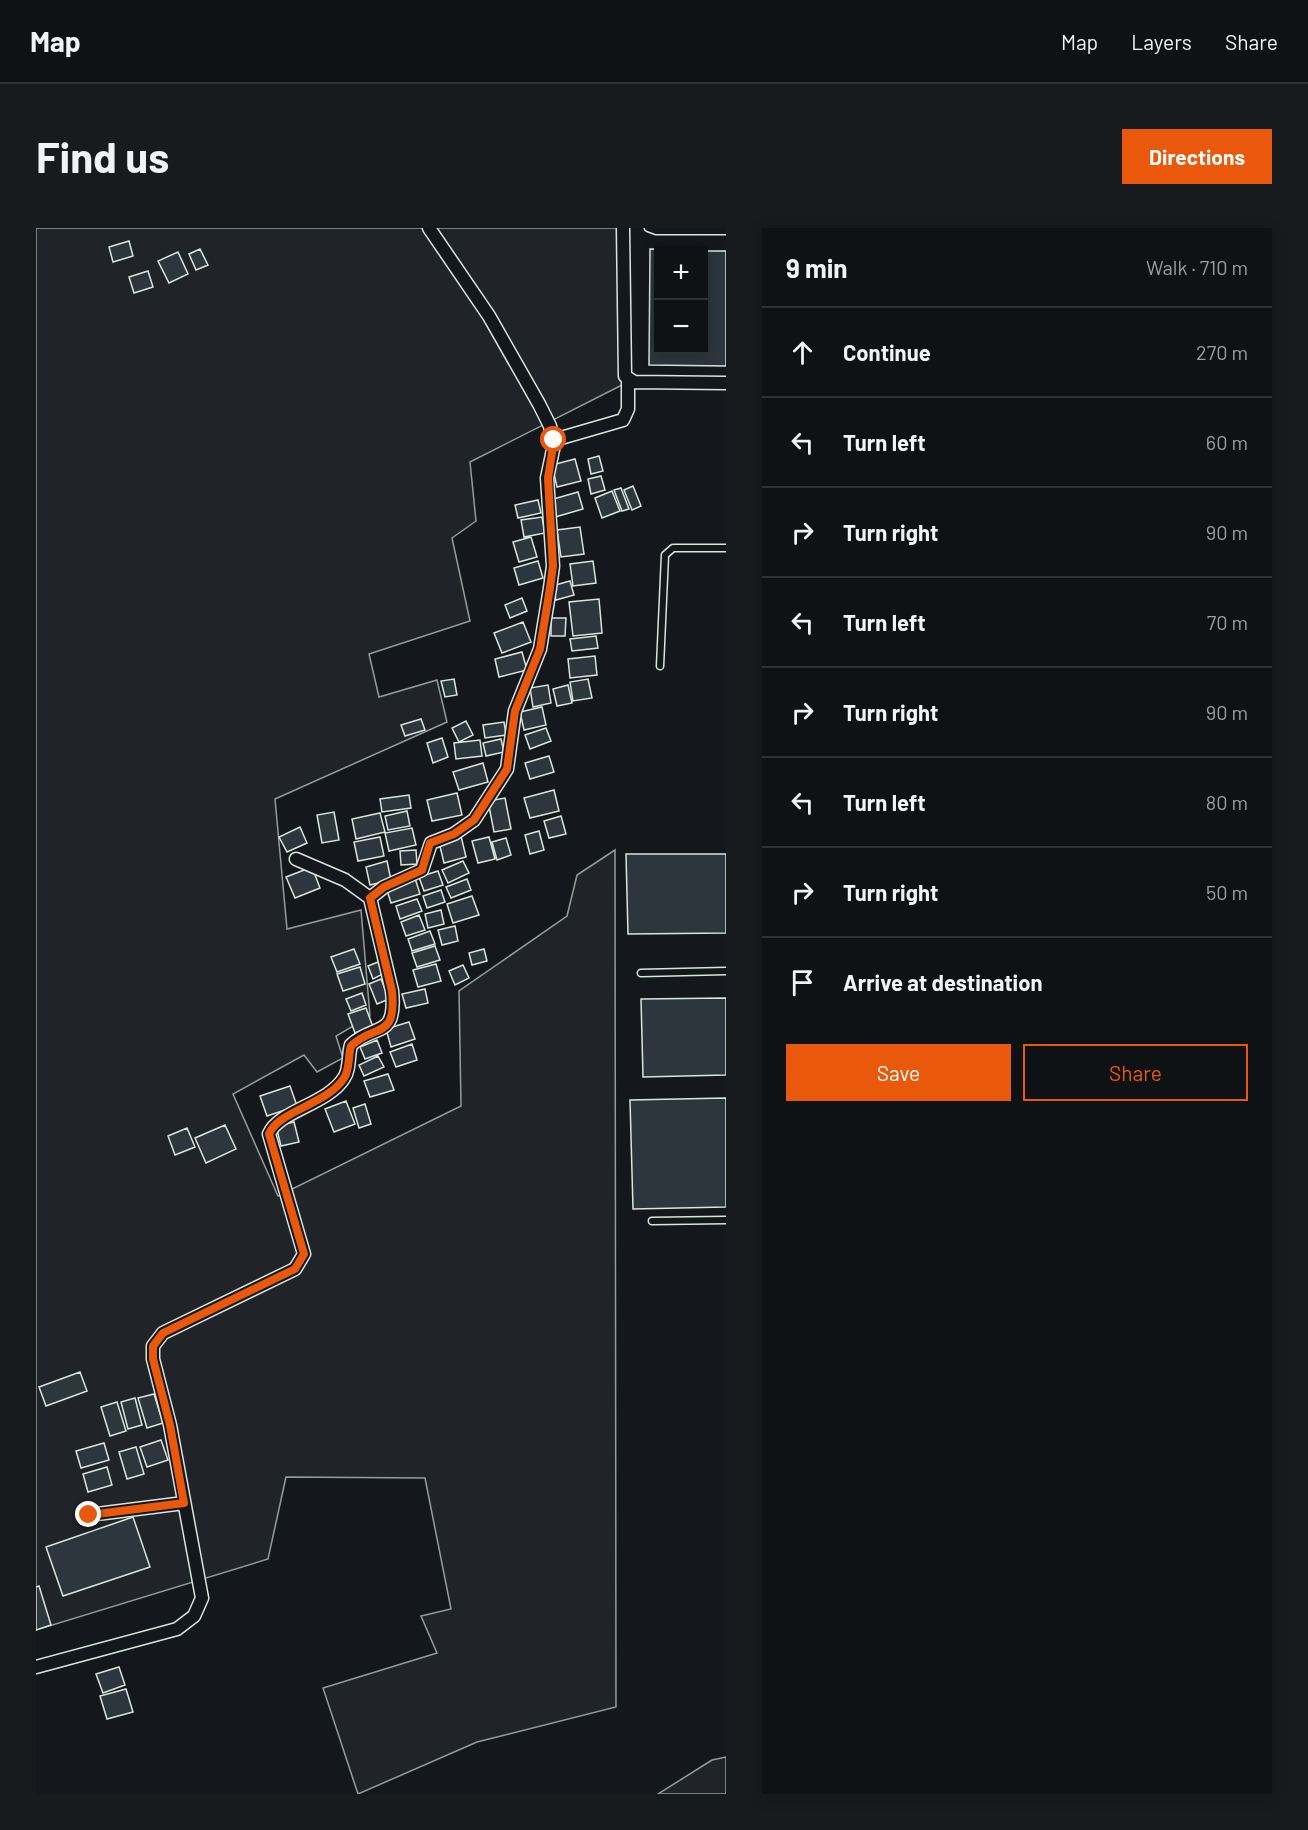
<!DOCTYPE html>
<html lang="en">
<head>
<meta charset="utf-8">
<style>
  body { margin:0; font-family:Barlow,sans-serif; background:#181b1e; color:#f1f3f6 }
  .controls { position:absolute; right:18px; top:18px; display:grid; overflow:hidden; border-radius:0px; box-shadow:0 3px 15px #0003 }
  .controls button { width:54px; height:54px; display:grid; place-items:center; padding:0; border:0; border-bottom:2px solid #2f3234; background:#0f1215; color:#f1f3f6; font:30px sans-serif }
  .stop { position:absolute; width:18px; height:18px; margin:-14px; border:4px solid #ea580c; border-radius:50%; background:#fff }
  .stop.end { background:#ea580c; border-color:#fff; box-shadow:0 2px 6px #0008 }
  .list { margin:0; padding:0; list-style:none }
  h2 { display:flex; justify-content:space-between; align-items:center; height:78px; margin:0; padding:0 24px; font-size:26px }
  h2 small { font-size:20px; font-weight:400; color:#9b9ea0 }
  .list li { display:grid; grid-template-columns:39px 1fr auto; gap:18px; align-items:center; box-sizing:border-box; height:90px; padding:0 24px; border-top:2px solid #2f3234 }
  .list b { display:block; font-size:22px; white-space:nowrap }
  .list em { font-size:20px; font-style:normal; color:#9b9ea0 }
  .actions { display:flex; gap:12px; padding:18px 24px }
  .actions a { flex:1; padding:14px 0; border:2px solid #ea580c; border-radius:0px; text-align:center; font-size:21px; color:#ea580c }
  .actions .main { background:#ea580c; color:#fff }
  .icon { flex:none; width:33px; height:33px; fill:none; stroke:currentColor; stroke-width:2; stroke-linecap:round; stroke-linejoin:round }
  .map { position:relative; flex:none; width:690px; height:1566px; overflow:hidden; border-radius:0px }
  header { display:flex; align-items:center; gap:36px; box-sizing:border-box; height:84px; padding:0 30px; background:#0f1215; border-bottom:2px solid #2f3234 }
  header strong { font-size:28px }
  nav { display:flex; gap:33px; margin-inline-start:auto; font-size:21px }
  .intro { display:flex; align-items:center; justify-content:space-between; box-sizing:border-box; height:144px; padding:0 36px }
  h1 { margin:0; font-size:42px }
  .button { padding:15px 27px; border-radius:0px; background:#ea580c; color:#fff; font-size:21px; font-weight:700 }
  main { display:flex; gap:36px; padding:0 36px }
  aside { flex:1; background:#0f1215; border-radius:0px; box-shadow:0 3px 15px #0003 }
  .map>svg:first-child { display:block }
  .green { fill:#202428; stroke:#939e99; stroke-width:1.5 }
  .building { fill:#2c363c; stroke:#d8e6dc; stroke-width:1.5 }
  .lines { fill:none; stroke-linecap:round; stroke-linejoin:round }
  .lane-casing { stroke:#d8e6dc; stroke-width:9 }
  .street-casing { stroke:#d8e6dc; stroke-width:15 }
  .lane { stroke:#14181c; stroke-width:6 }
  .street { stroke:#14181c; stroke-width:12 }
  .route { stroke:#ea580c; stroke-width:8 }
</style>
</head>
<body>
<header>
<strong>Map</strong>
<nav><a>Map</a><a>Layers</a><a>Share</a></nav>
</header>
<div class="intro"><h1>Find us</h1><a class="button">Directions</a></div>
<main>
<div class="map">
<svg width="690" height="1566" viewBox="0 0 690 1566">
  <rect width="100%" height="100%" fill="#14181c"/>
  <path class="green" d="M0,0H589L586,157L434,234L440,293L416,310L434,393L333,426L343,469L401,452L411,494L239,571L251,701L325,682L334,788L300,808L307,830L281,844L268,827L197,866L242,968L425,878L423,763L531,688L541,647L579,622L580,1479L441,1514L322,1566L287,1460L401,1425L385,1388L415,1381L389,1250L250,1249L232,1331L0,1402Z
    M690,1529V1566H622L676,1532Z"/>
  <path class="building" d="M93,13L97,28L77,34L73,19Z
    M164,21L172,37L160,42L153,26Z
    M614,21L659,22H622V122H668V23H690V138L613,137Z
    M142,24L152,46L133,55L122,33Z
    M112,43L117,59L98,65L93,49Z
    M563,228L567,243L555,246L552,231Z
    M539,231L545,253L521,259L516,237Z
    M565,248L569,262L555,266L552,251Z
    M597,258L605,278L596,282L588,262Z
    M585,260L593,281L586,283L578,262Z
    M576,263L584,283L566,290L559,270Z
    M542,264L547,281L519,289L514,272Z
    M502,272L505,285L482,290L479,277Z
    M506,289L509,305L488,309L485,292Z
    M544,299L548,326L525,329L521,302Z
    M495,309L501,329L483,334L477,314Z
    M502,333L507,350L483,357L478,340Z
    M557,333L560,355L537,358L534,336Z
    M534,353L538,367L520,372L516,358Z
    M486,370L491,383L474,390L469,377Z
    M563,371L566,405L537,408L533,374Z
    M515,390H530L529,408H515Z
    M487,394L495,414L466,425L458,405Z
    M560,408L562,420L536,423L534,411Z
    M486,424L491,442L463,449L459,431Z
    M559,428L561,447L534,450L532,431Z
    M418,451L421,467L409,469L405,453Z
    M552,451L556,470L537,473L534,454Z
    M512,457L515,475L497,479L494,460Z
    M532,457L536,475L521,478L517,461Z
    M506,479L510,497L488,502L484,484Z
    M385,491L389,502L369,508L365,497Z
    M430,493L437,507L423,514L416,500Z
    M468,494L470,507L449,510L447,497Z
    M510,500L515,513L494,521L489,507Z
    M406,510L412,529L397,535L391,515Z
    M465,511L468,524L450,528L447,515Z
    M444,512L446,528L420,531L418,515Z
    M513,528L518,544L494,551L489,535Z
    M447,535L452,554L423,562L417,544Z
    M518,562L523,583L494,590L488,570Z
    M421,565L426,587L396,593L391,572Z
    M373,567L375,580L346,584L344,571Z
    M469,570L475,601L458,604L452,573Z
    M371,583L374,598L352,602L349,588Z
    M298,584L303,612L286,615L281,587Z
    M344,585L349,604L320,611L316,591Z
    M525,588L530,606L513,610L508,593Z
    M264,599L271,615L251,624L243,609Z
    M376,600L380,617L353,623L349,605Z
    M503,603L508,622L494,626L489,607Z
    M425,608L430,629L408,635L403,614Z
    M344,609L348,628L322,633L318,614Z
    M453,609L459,631L442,635L436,613Z
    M470,610L475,627L461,632L456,614Z
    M380,622L381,636L365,637L364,623Z
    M590,626H690V705L592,706Z
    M351,633L355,652L334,657L330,639Z
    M427,633L433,645L412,655L406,642Z
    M276,639L284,660L259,670L250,649Z
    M402,643L407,657L388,663L383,649Z
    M379,650L384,666L355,675L350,659Z
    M431,651L435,662L415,670L410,659Z
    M405,662L409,674L391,680L387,668Z
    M436,668L443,687L417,695L411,676Z
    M381,671L386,683L364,691L360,678Z
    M405,682L408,696L392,700L389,686Z
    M383,687L389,702L370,708L365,694Z
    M419,698L422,713L406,717L402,702Z
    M394,703L399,716L376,723L372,711Z
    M399,718L404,732L381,739L376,725Z
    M318,721L324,736L301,744L295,729Z
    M448,721L451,733L436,737L433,725Z
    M342,734L347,746L337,751L332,738Z
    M400,736L405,753L382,759L377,742Z
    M427,737L433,750L419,757L413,743Z
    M324,739L329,756L307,763L301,746Z
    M345,751L353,771L341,776L333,756Z
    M389,761L392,775L370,780L366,766Z
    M326,765L330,777L315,783L310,771Z
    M690,770V847L607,849L605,771Z
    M330,780L337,799L319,805L312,786Z
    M373,794L379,811L355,819L350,801Z
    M341,812L346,825L329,831L324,819Z
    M376,816L381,832L360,839L354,824Z
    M342,828L348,839L328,848L323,837Z
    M352,846L358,862L334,869L328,853Z
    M254,858L261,878L231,888L224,868Z
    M690,870V979L597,981L594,872Z
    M310,873L319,896L298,904L289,881Z
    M329,876L335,896L323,900L317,880Z
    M258,894L263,914L245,918L240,898Z
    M189,897L200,921L170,935L159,910Z
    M151,900L159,919L139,927L132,908Z
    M44,1144L51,1163L10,1178L3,1159Z
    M118,1166L127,1195L111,1200L102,1170Z
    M99,1170L106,1197L92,1201L85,1174Z
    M81,1174L90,1203L74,1208L65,1179Z
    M125,1212L132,1232L111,1239L104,1219Z
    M68,1215L73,1232L45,1240L40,1223Z
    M100,1219L108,1246L91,1251L83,1224Z
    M71,1239L76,1257L52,1264L47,1246Z
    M97,1289L114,1339L27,1368L10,1319Z
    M3,1358L15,1397L0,1402V1359Z
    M83,1439L89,1457L67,1465L60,1446Z
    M90,1461L97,1484L71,1491L64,1468Z"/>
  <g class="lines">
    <g class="lane-casing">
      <path id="lane" d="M612,0L620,3H690
        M624,438L629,327L637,320H690
        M605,745L690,743
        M616,993L690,992"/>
    </g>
    <g class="street-casing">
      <path id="street" d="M587,0L589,148L598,154L690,155
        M518,212L587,192L592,181V153
        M260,631L309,652L334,670
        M53,1287L148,1275
        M0,1439L141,1401L158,1388L166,1370L134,1197L117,1131V1118L127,1105L259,1041L268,1026L233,906C242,883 292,876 308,850C314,842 312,827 315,817C338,795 361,812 356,763L334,670L348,659L386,642L395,615L418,606L438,592L471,541L479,483L504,421L514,360L517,338L511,250L518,217L514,198L503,176L453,88L393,0"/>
    </g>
    <use href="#lane" class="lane"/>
    <use href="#street" class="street"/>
  </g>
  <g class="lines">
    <path class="route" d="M53,1287L148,1275L134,1197L117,1131V1118L127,1105L259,1041L268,1026L233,906C242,883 292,876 308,850C314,842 312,827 315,818C338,795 361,813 356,763L334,670L348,659L386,642L394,615L418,606L438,592L471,541L479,483L504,421L514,360L517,338L512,250L518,212"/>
  </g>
</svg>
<div class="controls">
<button>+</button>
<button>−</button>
</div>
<div class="stop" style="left:518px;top:212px"></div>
<div class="stop end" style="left:53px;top:1287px"></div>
</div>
<aside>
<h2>9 min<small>Walk · 710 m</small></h2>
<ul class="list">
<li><svg class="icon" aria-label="ahead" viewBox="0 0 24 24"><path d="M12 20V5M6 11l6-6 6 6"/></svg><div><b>Continue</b></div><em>270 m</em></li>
<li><svg class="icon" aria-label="left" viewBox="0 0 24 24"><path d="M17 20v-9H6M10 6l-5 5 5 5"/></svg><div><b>Turn left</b></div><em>60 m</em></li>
<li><svg class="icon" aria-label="right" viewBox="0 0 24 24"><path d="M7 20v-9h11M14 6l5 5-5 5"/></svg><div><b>Turn right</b></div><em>90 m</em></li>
<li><svg class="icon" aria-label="left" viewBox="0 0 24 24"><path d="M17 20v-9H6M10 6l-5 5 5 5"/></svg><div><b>Turn left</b></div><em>70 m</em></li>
<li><svg class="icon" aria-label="right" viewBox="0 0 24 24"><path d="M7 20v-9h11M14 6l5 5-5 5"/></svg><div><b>Turn right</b></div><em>90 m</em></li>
<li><svg class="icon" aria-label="left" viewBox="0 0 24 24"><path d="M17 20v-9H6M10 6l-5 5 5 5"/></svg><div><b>Turn left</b></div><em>80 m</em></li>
<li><svg class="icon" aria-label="right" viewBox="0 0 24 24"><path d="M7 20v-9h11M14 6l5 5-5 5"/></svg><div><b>Turn right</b></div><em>50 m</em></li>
<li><svg class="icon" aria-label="arrive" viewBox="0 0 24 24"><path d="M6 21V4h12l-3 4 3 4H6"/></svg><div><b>Arrive at destination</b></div></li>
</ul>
<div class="actions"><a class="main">Save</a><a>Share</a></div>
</aside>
</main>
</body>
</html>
